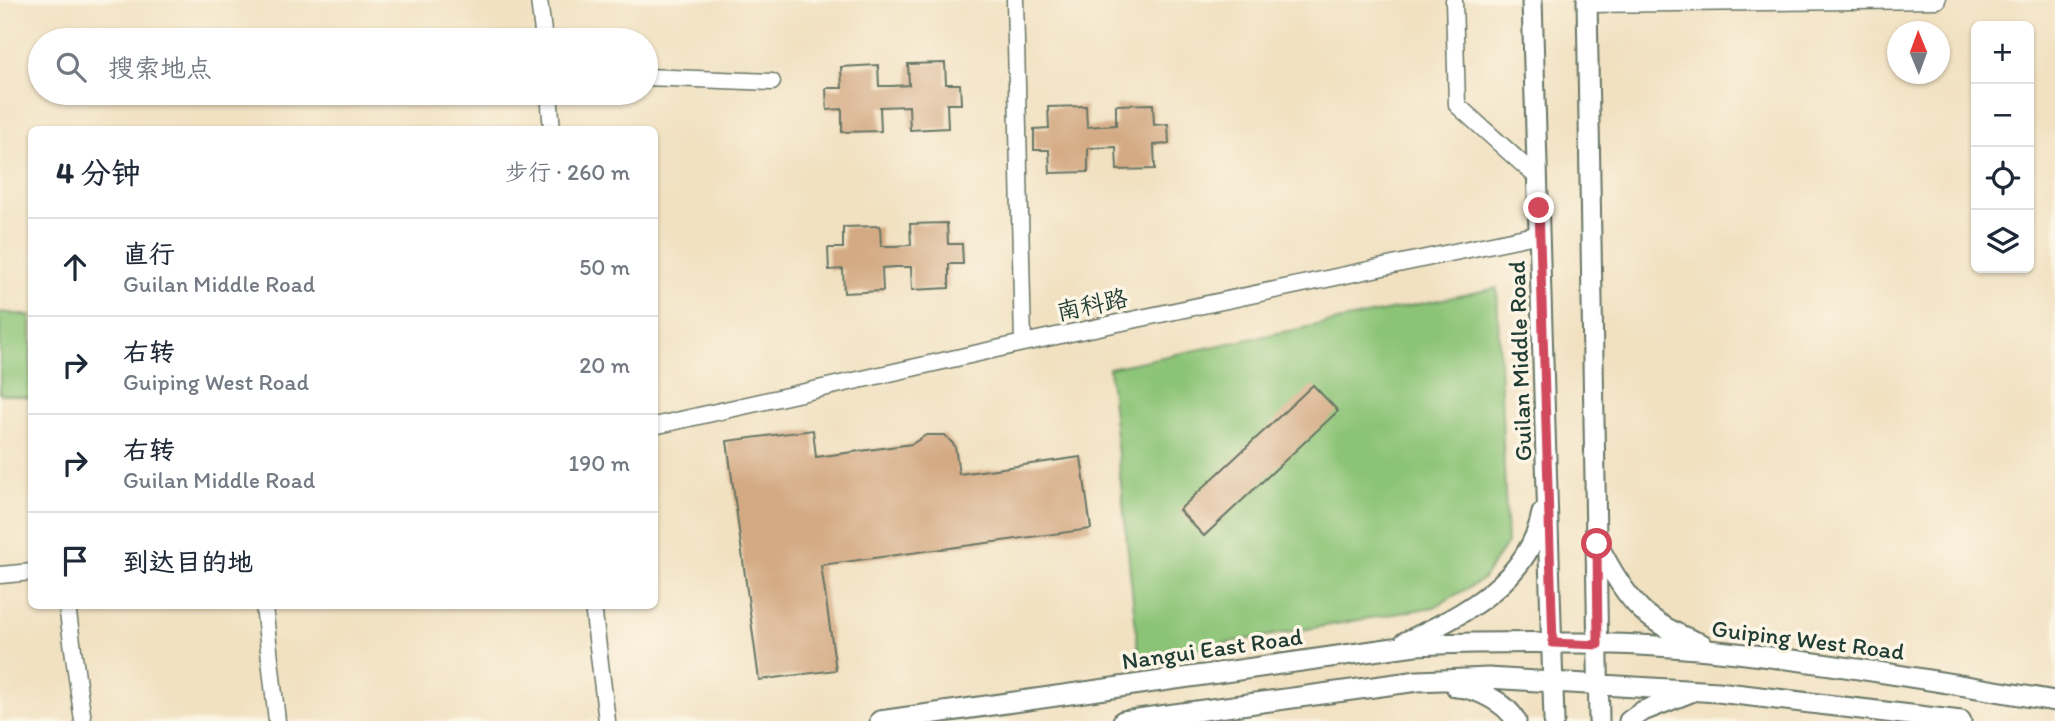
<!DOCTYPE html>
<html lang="zh">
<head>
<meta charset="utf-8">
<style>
  body { margin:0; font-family:Itim,"LXGW WenKai TC",sans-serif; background:#f2f2f3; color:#1f2937 }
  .controls { position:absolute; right:21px; top:21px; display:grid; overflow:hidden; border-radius:10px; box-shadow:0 2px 5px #0004 }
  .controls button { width:63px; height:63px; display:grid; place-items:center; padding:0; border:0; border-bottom:2px solid #e0e1e3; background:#fff; color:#1f2937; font:35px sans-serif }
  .compass { position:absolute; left:1887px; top:21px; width:63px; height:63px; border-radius:50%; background:#fff; box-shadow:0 2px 5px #0004; rotate:359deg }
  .stop { position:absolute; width:21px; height:21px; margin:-16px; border:5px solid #d1495b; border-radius:50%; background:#fff }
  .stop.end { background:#d1495b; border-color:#fff; box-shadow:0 2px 7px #0008 }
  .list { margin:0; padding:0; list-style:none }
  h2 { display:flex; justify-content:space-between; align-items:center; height:91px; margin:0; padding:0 28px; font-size:30px }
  h2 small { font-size:23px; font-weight:400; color:#747a83 }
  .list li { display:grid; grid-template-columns:46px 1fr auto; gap:21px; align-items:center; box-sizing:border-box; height:98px; padding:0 28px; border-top:2px solid #e0e1e3 }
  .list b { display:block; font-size:26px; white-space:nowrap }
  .list p { margin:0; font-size:23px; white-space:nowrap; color:#747a83 }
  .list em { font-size:23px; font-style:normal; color:#747a83 }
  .icon { flex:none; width:38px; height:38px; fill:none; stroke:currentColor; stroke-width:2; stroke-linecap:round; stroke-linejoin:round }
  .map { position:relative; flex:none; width:2055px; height:721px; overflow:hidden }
  .search { position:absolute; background:#fff; box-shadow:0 2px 5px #0004; left:28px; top:28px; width:630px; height:77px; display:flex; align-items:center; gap:18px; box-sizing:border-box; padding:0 24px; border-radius:38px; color:#747a83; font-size:26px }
  .panel { position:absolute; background:#fff; box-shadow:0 2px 5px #0004; left:28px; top:126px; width:630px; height:483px; border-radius:10px }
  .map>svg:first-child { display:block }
  .green { fill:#8cc477; stroke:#568056; stroke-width:2 }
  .building { fill:#d4aa84 }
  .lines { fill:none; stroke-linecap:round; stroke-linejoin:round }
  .minor-casing { stroke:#687665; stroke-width:19 }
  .major-casing { stroke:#687665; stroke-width:23 }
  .minor { stroke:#fff; stroke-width:16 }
  .major { stroke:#fff; stroke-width:19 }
  .route { stroke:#d1495b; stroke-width:9 }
  .labels { text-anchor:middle; stroke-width:7; stroke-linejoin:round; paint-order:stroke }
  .street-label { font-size:24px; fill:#1f3d34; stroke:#fcf5e5 }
</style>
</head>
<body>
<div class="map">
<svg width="2055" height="721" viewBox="0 0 2055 721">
  <rect width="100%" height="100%" fill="#fcf5e5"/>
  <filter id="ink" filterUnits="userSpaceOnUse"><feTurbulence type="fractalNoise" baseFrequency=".0143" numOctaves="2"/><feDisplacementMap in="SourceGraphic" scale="14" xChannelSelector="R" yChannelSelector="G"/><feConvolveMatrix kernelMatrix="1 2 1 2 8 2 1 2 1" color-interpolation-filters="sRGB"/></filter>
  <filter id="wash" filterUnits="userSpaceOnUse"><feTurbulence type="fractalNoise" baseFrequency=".00686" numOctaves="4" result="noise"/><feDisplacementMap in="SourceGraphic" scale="28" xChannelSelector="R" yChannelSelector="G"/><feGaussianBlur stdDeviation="1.57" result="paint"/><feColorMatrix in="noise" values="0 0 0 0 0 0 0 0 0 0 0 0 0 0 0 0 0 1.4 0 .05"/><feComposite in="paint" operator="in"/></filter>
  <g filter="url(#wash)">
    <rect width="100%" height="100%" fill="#f1e1c1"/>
    <path class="green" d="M1497,288L1507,543L1482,580L1434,607L1139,658L1109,368Z
      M0,312L31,316V398L0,394Z"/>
    <g id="blocks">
      <path class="building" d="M945,63L946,84H960L961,104H947L948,128L910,130L909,106L880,107L881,131L842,132V109L827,110L826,88H842L841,67L878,65L879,86H892L909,85L908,64Z
        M1153,104L1154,125L1168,124L1169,144L1154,145L1155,169L1117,170L1116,147L1088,148V172L1050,173L1049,150H1034V129L1049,128L1048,107L1086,106L1087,127L1100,126L1116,125V105Z
        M947,223L948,244H962L963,264H949V288L912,290L911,267H895L882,268L883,291L844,293L843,269L829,270L828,248H843V227L880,226L881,246H894L911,245L910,224Z
        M1313,385L1338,411L1204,536L1179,510Z
        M813,430L816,457L912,444L926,435H945L955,446L959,474L1081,457L1091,529L821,565L836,670L759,680L727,441Z"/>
    </g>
  </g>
  <g filter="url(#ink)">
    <use href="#blocks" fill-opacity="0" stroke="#687665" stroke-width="2"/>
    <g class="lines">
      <g class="minor-casing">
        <path id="minor" d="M539,0L544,40
          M1015,0L1023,343
          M1454,0L1457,105L1538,178
          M1587,4L1937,0
          M363,39L370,40
          M646,77L772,82
          M549,93L552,130
          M654,426L1023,343L1540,234
          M0,575L32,572
          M67,606L83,721
          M264,606L277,721
          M593,606L607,721"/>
      </g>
      <g class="major-casing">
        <path id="major" d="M1532,0L1554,721
          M1587,0L1599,721
          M1600,549C1627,601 1646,624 1702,644
          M1405,642C1463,615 1529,581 1542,513
          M1456,687C1476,688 1506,702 1516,721
          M880,721L1415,645C1516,641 1618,641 1718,651C1831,663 1943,682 2055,701
          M1123,721L1418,681L1488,678L1718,692L1961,721
          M1629,721L1643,711L1691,692"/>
      </g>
      <use href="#minor" class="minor"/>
      <use href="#major" class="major"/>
    </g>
  </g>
  <g class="lines" filter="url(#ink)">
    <path class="route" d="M1539,208L1553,643L1598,645L1597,544"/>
  </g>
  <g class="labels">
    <g class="street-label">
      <text transform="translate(1092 305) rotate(-12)" y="8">南科路</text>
      <text transform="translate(1520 361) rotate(-92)" y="8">Guilan Middle Road</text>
      <text transform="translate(1808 640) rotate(7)" y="8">Guiping West Road</text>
      <text transform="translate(1212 649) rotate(-8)" y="8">Nangui East Road</text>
    </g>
  </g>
</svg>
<div class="controls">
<button>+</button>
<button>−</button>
<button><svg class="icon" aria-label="locate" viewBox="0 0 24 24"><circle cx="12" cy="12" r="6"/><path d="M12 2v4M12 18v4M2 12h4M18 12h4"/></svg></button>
<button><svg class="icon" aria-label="layers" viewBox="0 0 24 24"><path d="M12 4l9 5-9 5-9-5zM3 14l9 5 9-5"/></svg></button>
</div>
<svg class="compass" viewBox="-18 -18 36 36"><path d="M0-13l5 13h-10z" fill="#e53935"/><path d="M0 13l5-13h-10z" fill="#747a83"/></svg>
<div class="stop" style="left:1597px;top:544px"></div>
<div class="stop end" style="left:1539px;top:208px"></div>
<div class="search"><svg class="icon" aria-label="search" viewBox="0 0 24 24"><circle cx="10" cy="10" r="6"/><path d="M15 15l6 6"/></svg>搜索地点</div>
<section class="panel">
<h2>4 分钟<small>步行 · 260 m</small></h2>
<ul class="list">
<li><svg class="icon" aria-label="ahead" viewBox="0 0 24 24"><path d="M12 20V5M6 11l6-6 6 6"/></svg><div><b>直行</b><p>Guilan Middle Road</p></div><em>50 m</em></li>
<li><svg class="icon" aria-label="right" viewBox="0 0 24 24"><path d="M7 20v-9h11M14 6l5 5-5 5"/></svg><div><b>右转</b><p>Guiping West Road</p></div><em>20 m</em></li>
<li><svg class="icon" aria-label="right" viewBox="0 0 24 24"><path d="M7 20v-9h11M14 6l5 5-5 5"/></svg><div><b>右转</b><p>Guilan Middle Road</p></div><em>190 m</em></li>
<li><svg class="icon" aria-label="arrive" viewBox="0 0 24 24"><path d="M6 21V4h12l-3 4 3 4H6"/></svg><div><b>到达目的地</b></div></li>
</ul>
</section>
</div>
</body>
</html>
